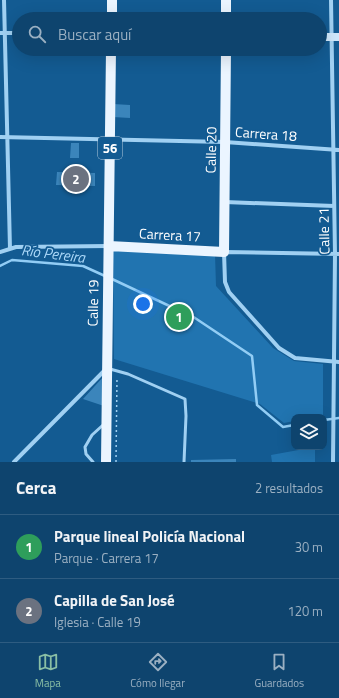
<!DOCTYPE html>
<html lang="es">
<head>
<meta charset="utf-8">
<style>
  body { margin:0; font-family:"Titillium Web",sans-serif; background:#1c4e76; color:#f1f3f6 }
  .controls { position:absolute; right:12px; bottom:12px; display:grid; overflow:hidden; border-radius:8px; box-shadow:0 4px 16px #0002 }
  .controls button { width:36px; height:36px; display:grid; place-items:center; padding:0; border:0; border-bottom:1px solid #2e5c81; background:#0e446e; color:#f1f3f6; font:20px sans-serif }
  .you { position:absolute; left:143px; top:304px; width:14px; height:14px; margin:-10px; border:3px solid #fff; border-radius:50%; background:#1a73e8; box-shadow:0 0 0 6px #1a73e833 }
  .badge { display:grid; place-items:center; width:26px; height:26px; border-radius:50%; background:#8abfa5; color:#fff; font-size:13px; font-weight:700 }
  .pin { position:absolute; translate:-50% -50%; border:2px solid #fff; box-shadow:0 1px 4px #0006 }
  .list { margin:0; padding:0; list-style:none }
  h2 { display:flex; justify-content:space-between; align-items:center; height:52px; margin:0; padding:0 16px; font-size:17px }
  h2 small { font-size:13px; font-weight:400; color:#9bb0c2 }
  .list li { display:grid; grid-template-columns:26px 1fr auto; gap:12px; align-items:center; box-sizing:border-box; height:64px; padding:0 16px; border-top:1px solid #2e5c81 }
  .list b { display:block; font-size:15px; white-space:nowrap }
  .list p { margin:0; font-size:13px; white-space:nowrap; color:#9bb0c2 }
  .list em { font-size:13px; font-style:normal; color:#9bb0c2 }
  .icon { flex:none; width:22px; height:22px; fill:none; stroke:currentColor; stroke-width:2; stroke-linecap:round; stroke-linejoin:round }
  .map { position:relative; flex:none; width:339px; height:462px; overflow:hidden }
  .search { position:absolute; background:#0e446e; box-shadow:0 4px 16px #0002; left:12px; right:12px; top:12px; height:44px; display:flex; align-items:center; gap:10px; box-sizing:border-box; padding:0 14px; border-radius:22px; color:#9bb0c2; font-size:15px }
  .sheet { height:180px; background:#0e446e }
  nav { display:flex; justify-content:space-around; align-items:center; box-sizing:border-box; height:56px; border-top:1px solid #2e5c81; background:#0e446e; font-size:11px; color:#9bb0c2 }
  nav a { display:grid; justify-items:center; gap:2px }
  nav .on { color:#8abfa5 }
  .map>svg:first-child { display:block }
  .green { fill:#2174b0 }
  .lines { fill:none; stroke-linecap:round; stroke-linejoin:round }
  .stream { stroke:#92cdf5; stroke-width:2.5 }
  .building { fill:#3b85bb }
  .path { stroke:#a0d0f2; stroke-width:1.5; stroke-dasharray:2 3; stroke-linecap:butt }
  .lane { stroke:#a0d0f2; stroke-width:3 }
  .street { stroke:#a0d0f2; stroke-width:4 }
  .secondary { stroke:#cfe8fc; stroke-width:8 }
  .primary { stroke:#ebf5ff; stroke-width:10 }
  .labels { text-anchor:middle; stroke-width:3.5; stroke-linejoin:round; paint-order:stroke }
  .shield { fill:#135b92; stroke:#b8cede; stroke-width:1 }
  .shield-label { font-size:13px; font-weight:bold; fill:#fff }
  .street-label { font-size:14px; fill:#fff; stroke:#135b92 }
  .water-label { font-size:15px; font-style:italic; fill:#acd9f9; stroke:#135b92 }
</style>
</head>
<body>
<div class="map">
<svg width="339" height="462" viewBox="0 0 339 462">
  <rect width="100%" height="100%" fill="#135b92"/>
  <path class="green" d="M113,249L215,254L216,286L273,348L294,361L323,364V416L294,417V421L284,423L260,404L114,359Z
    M315,447V462H272L271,455Z"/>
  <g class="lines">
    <path class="stream" d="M0,266L12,260L83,266L105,276
      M112,279L195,318L252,356L257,405L283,427L294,425
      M324,420L339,418"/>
  </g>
  <path class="building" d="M113,104L130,105V118L113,117Z
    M71,143H79V158H70Z
    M57,172L95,173V186L56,185Z
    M104,376V406L83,399Z
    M236,459V462H191V460Z"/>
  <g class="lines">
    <path class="path" d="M116,462L117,377"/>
    <path class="lane" d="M110,369L128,374L185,399L186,416L184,462
      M93,462L86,454L85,447L92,435L103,425"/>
    <path class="street" d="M4,0L10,249
      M331,0L335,254L333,462
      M0,33H19
      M0,137L225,142L339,150
      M225,202L334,206
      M0,252L16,247L109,246
      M339,254L224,252L225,282L229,292L279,348L295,358L339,362
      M14,462L105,370"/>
    <path class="secondary" d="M320,37H339"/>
    <path class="primary" d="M112,19V0
      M226,19V0
      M109,246L224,252L226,49
      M106,462L111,49"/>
  </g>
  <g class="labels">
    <rect class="shield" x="98" y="137" width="24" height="22" rx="3"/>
    <g class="shield-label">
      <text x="110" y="153">56</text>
    </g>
    <g class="street-label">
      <text transform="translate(266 134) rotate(4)" y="5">Carrera 18</text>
      <text transform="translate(211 150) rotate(-89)" y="5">Calle 20</text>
      <text transform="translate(324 231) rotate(-91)" y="5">Calle 21</text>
      <text transform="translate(170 235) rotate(3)" y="5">Carrera 17</text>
      <text transform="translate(93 303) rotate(-89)" y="5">Calle 19</text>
    </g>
    <g class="water-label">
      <text transform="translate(53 254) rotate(7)" y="5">Río Pereira</text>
    </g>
  </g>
</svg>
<div class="controls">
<button><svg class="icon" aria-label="layers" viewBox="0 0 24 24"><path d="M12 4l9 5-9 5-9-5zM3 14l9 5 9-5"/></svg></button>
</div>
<div class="you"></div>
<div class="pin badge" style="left:179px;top:317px;background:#2e9e5b">1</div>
<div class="pin badge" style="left:76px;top:179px;background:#6b7280">2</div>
<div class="search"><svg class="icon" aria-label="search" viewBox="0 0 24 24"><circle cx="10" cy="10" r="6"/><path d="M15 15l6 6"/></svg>Buscar aquí</div>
</div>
<section class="sheet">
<h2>Cerca<small>2 resultados</small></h2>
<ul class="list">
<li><span class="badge" style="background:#2e9e5b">1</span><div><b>Parque lineal Policía Nacional</b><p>Parque · Carrera 17</p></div><em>30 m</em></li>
<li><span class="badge" style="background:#6b7280">2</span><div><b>Capilla de San José</b><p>Iglesia · Calle 19</p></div><em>120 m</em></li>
</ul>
</section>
<nav>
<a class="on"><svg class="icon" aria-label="map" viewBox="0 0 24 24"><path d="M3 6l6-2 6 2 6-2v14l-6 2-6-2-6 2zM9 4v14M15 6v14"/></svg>Mapa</a>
<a><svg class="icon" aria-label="directions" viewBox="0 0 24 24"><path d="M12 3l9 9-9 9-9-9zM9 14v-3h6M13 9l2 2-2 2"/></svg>Cómo llegar</a>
<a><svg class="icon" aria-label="saved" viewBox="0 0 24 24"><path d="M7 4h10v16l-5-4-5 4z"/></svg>Guardados</a>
</nav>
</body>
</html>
